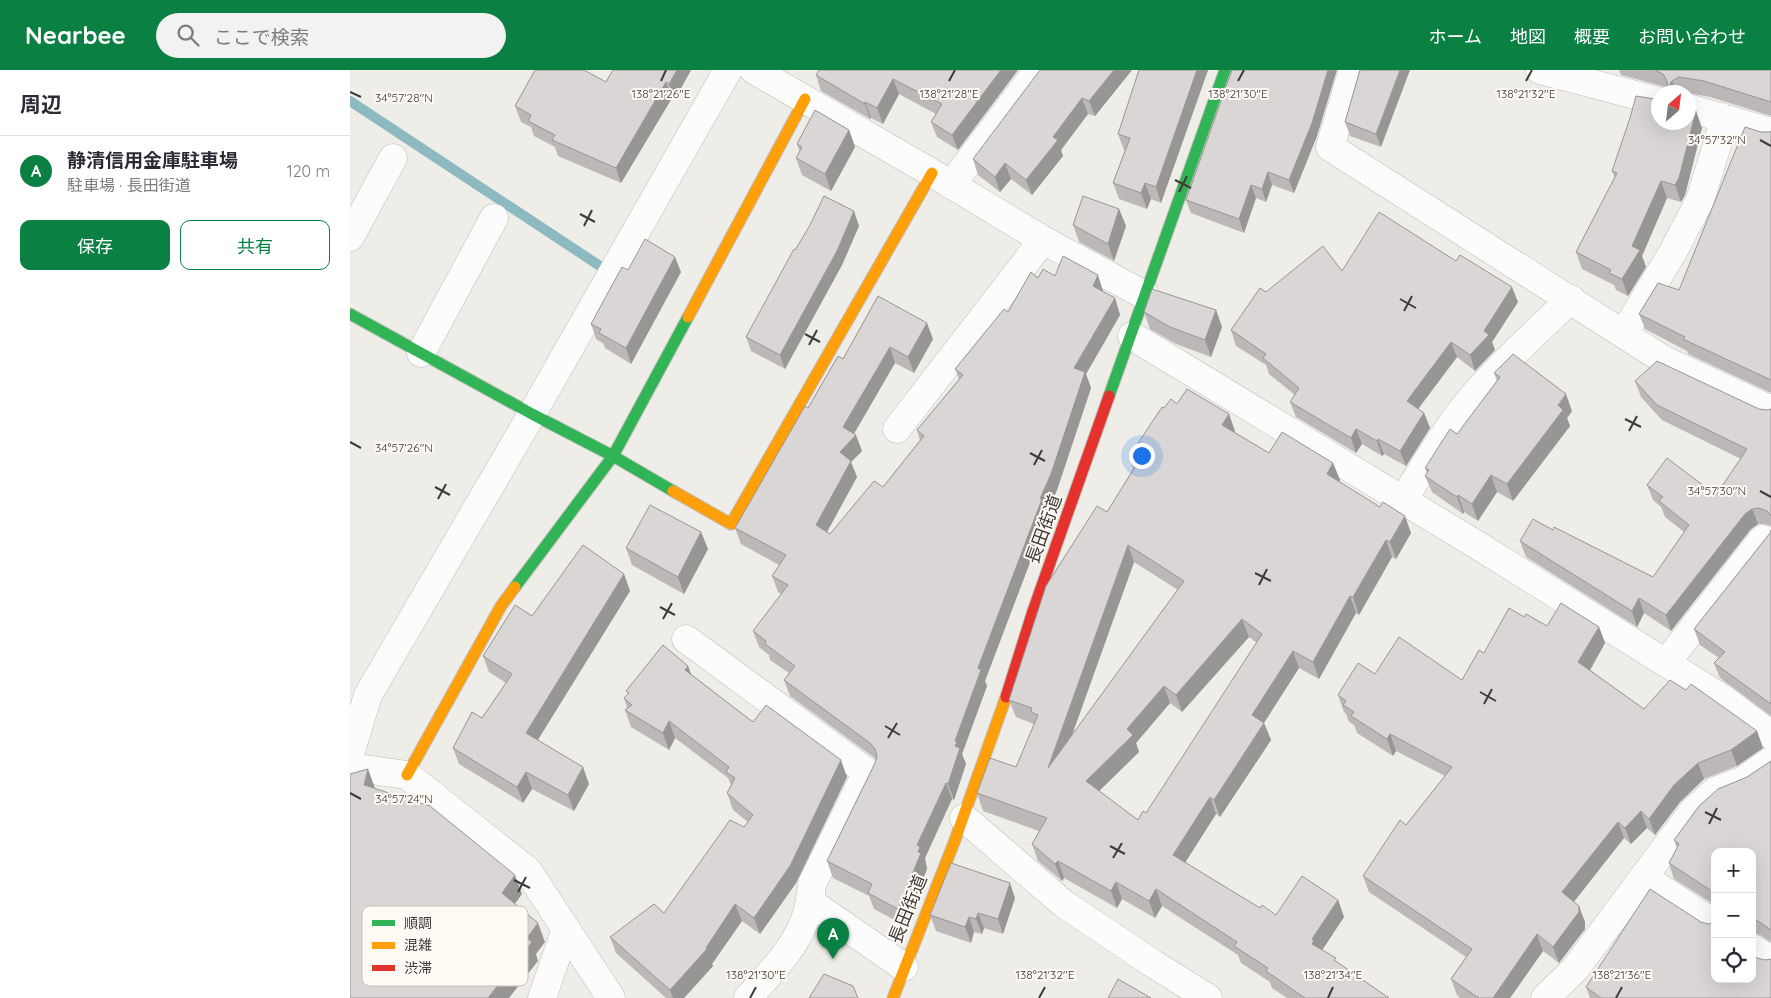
<!DOCTYPE html>
<html lang="ja">
<head>
<meta charset="utf-8">
<style>
  body { margin:0; font-family:Quicksand,"Noto Sans JP",sans-serif; background:#f2f2f3; color:#2b2b33 }
  .controls { position:absolute; right:15px; bottom:15px; display:grid; overflow:hidden; border-radius:10px; box-shadow:0 5px 20px #0002 }
  .controls button { width:45px; height:45px; display:grid; place-items:center; padding:0; border:0; border-bottom:1px solid #e1e1e2; background:#fff; color:#2b2b33; font:25px sans-serif }
  .compass { position:absolute; left:1301px; top:15px; width:45px; height:45px; border-radius:50%; background:#fff; box-shadow:0 5px 20px #0002; rotate:28deg }
  .you { position:absolute; left:791px; top:385px; width:18px; height:18px; margin:-12px; border:4px solid #fff; border-radius:50%; background:#1a73e8; box-shadow:0 0 0 8px #1a73e833 }
  .badge { display:grid; place-items:center; width:32px; height:32px; border-radius:50%; background:#0b8043; color:#fff; font-size:16px; font-weight:700 }
  .pin { position:absolute; translate:-50% -41px; filter:drop-shadow(0 1px 2px #0008) }
  .pin::after { content:''; position:absolute; top:26px; width:18px; height:15px; background:inherit; clip-path:polygon(0 0,100% 0,50% 100%) }
  .list { margin:0; padding:0; list-style:none }
  h2 { display:flex; justify-content:space-between; align-items:center; height:65px; margin:0; padding:0 20px; font-size:21px }
  h2 small { font-size:16px; font-weight:400; color:#7c7c81 }
  .list li { display:grid; grid-template-columns:32px 1fr auto; gap:15px; align-items:center; box-sizing:border-box; height:70px; padding:0 20px; border-top:1px solid #e1e1e2 }
  .list b { display:block; font-size:19px; white-space:nowrap }
  .list p { margin:0; font-size:16px; white-space:nowrap; color:#7c7c81 }
  .list em { font-size:16px; font-style:normal; color:#7c7c81 }
  .actions { display:flex; gap:10px; padding:15px 20px }
  .actions a { flex:1; padding:11px 0; border:1px solid #0b8043; border-radius:10px; text-align:center; font-size:18px; color:#0b8043 }
  .actions .main { background:#0b8043; color:#fff }
  .icon { flex:none; width:28px; height:28px; fill:none; stroke:currentColor; stroke-width:2; stroke-linecap:round; stroke-linejoin:round }
  .map { position:relative; flex:none; width:1421px; height:928px; overflow:hidden }
  header { display:flex; align-items:center; gap:30px; box-sizing:border-box; height:70px; padding:0 25px; background:#0b8043; color:#fff }
  header strong { font-size:24px }
  nav { display:flex; gap:28px; margin-inline-start:auto; font-size:18px }
  .search { width:350px; height:45px; background:#f2f2f3; display:flex; align-items:center; gap:12px; box-sizing:border-box; padding:0 18px; border-radius:28px; color:#7c7c81; font-size:19px }
  main { display:flex }
  aside { flex:1; background:#fff }
  .map>svg:first-child { display:block }
  .lines { fill:none; stroke-linecap:round; stroke-linejoin:round }
  .stream { stroke:#8dbac1; stroke-width:10 }
  .street-casing { stroke:#bfbdb9; stroke-width:29 }
  .fast-casing { stroke:#bfbdb9; stroke-width:13 }
  .slow-casing { stroke:#bfbdb9; stroke-width:13 }
  .jam-casing { stroke:#bfbdb9; stroke-width:13 }
  .street { stroke:#fdfcfc; stroke-width:28 }
  .fast { stroke:#30b455; stroke-width:11 }
  .slow { stroke:#ff9f0a; stroke-width:11 }
  .jam { stroke:#e5322d; stroke-width:11 }
  .wall { fill:#bbb8b7; fill-rule:evenodd }
  .shaded-wall { fill:#989695 }
  .building { fill:#d9d6d5; stroke:#989695; fill-rule:evenodd }
  .ticks { fill:none; stroke:#3e3c39; stroke-width:2 }
  .labels { text-anchor:middle; stroke-width:4; stroke-linejoin:round; paint-order:stroke }
  .street-label { font-size:18px; fill:#3e3c39; stroke:#fffbf4 }
  .key { fill:#fffbf4; stroke:#c5c2bc; stroke-width:1 }
  .key-label { font-size:14px; fill:#3e3c39 }
  .ticks-label { font-size:12px; text-anchor:middle; fill:#3e3c39; stroke:#fffbf4; stroke-width:4; stroke-linejoin:round; paint-order:stroke }
</style>
</head>
<body>
<header>
<strong>Nearbee</strong>
<div class="search"><svg class="icon" aria-label="search" viewBox="0 0 24 24"><circle cx="10" cy="10" r="6"/><path d="M15 15l6 6"/></svg>ここで検索</div>
<nav><a>ホーム</a><a>地図</a><a>概要</a><a>お問い合わせ</a></nav>
</header>
<main>
<aside>
<h2>周辺<small></small></h2>
<ul class="list">
<li><span class="badge">A</span><div><b>静清信用金庫駐車場</b><p>駐車場 · 長田街道</p></div><em>120 m</em></li>
</ul>
<div class="actions"><a class="main">保存</a><a>共有</a></div>
</aside>
<div class="map">
<svg width="1421" height="928" viewBox="0 0 1421 928">
  <rect width="100%" height="100%" fill="#efede8"/>
  <g class="lines">
    <path class="stream" d="M0,31L256,200"/>
    <g class="street-casing">
      <path id="street" d="M404,0L582,103L693,170L796,226
        M1003,0L980,77L1314,290L1421,340
        M1190,0L1308,31
        M1338,38L1421,62
        M601,115L688,0
        M0,167L43,88
        M1274,263L1323,182L1350,130L1372,59L1371,47
        M782,266L1132,478L1372,628L1421,665
        M71,283L144,148
        M547,359L693,170
        M1053,430C1076,394 1098,355 1126,323C1155,290 1188,260 1221,229
        M336,569L517,702L462,814C461,827 459,840 454,852C443,881 418,905 398,928
        M1316,593L1413,469
        M0,684L18,625L182,344L378,0
        M0,697L57,705L178,801L261,928
        M614,748L714,834L802,893L858,928
        M1293,807L1365,854
        M460,832L554,897
        M1402,878L1421,890
        M192,928L216,859
        M1195,928L1225,899L1343,741L1365,721L1394,710L1421,691"/>
    </g>
    <g class="fast-casing">
      <path id="fast" d="M0,244L182,344L263,386L323,421
        M759,326L875,0
        M165,517L263,386L338,247"/>
    </g>
    <g class="slow-casing">
      <path id="slow" d="M338,247L455,29
        M323,421L381,454L582,103
        M57,705L151,536L165,517
        M543,928L605,770L656,627"/>
    </g>
    <g class="jam-casing">
      <path id="jam" d="M656,627L683,541L759,326"/>
    </g>
    <use href="#street" class="street"/>
    <use href="#fast" class="fast"/>
    <use href="#slow" class="slow"/>
    <use href="#jam" class="jam"/>
  </g>
  <path class="wall" d="M341,0L325,29L322,28L271,113L208,86L205,77L184,66L181,57L171,52L165,36L256,12Z
    M469,0H668L608,80L587,67L581,52L586,44L549,24L533,54L521,48L520,49L471,21L466,5Z
    M782,0L745,46L738,44L711,80L713,86L682,125L661,109L650,122L628,105L623,89Z
    M789,0H858L811,133L801,129L797,139L769,129L763,113L775,80H774L768,64Z
    M1010,0L1031,77L1000,66L995,52Z
    M1269,0H1421V46L1360,27L1338,23V22H1319L1318,19L1312,16L1271,5Z
    M1305,29L1352,58L1335,125L1331,132L1317,128L1292,186L1296,197L1278,226L1266,220L1264,215L1232,199L1226,182L1265,108L1262,101Z
    M499,60L505,77L481,121L452,105L446,88L450,82L447,74Z
    M1421,61V323L1338,284L1337,281L1295,259L1289,244L1329,220L1411,62H1420Z
    M967,66L944,123L922,115L916,132L906,128L894,163L841,143L836,130Z
    M769,139L776,156L764,191L729,172L723,155Z
    M509,156L492,195L435,299L401,281L396,267L445,180Z
    M278,200L331,202L281,294L255,278L253,273L246,269L241,254Z
    M992,201L1168,232L1142,272L1145,280L1125,301L1107,287L1068,339L1074,343L1080,358L1056,396L1034,384L1032,386L1012,374L1006,383L946,347L940,332L945,325L919,304L916,295L886,276L881,260L916,222Z
    M705,206L753,221V222L765,228L770,245L736,304L741,318L707,420L697,443L698,445L635,611L637,616L612,684L616,694L604,730L602,729L575,788L577,799L554,855L524,839L519,826L483,808L477,791L525,693L526,689L440,626L434,610L439,603L420,590L419,585L409,577L403,561L431,524L428,522L422,506L429,495L391,474L385,458L458,338L493,289L528,226L583,269L564,303L545,293L504,364L512,381L501,392L507,407L477,462L480,464L533,417L570,370L567,360L609,309L605,299L658,242L688,208Z
    M866,240L872,257L861,287L826,274L800,259L794,242Z
    M1144,303L1222,341L1217,348L1220,356L1163,431L1147,422L1128,451L1114,442L1113,444L1082,422L1075,406L1077,403L1075,398L1107,364L1147,311Z
    M1285,311L1409,339L1417,340L1421,339V456L1415,454H1408L1401,459L1321,561L1294,543L1287,557L1176,487L1170,471L1203,460L1303,507L1334,462L1315,447L1311,437L1303,430L1297,415L1366,425L1391,389L1312,350L1291,327Z
    M827,334L879,344L884,362L919,383L983,393L990,410L989,411L1061,463L1046,489L1042,487L1009,545L1006,543L969,609L949,598L914,653L921,670L870,747L866,744L835,793L910,838L926,845L988,830L994,847L972,880L987,892L1039,928H937L922,918L920,912L891,893L888,885L812,836L805,848L772,829L767,838L714,808L712,811L688,791L682,774L689,761L633,741L627,723L666,697L684,654L666,647L659,630L757,442L783,399L779,387L814,338ZM784,492L828,520L722,665ZM899,567L907,573L796,743L788,750L749,721L789,682L786,673L820,633L832,642Z
    M1421,460V646L1370,608L1364,593L1369,588L1350,575L1344,559L1420,463Z
    M351,462L358,479L334,524L282,495L276,478Z
    M274,504L280,521L188,670L239,714L224,741L182,719L173,733L109,694L103,678L132,648L156,613L139,602L133,586L182,546Z
    M1174,547L1197,556L1249,557L1255,573L1240,600L1294,639L1407,661L1413,678L1387,696L1354,709L1330,732L1305,765L1297,758L1281,774L1274,768L1224,832L1235,852V859L1209,893L1193,881L1160,928H1110L1107,925L1101,909L1116,887L1019,822L1013,806L1056,755L1095,706L1046,681L1043,686L1007,663L1004,655L999,652L996,644L994,642L988,625L1025,604L1112,610L1134,583Z
    M338,596L341,604L403,652L497,707L446,813L410,864L392,851L362,894L363,896L334,928H316L266,883L260,867L314,843L394,757L398,752L383,740L377,723L381,715L378,708L325,668L319,680L281,657L275,640L277,638L274,628L278,624L276,621Z
    M1421,691V872L1410,865L1402,862V782H1365V835L1324,809L1319,793L1327,778L1324,770L1397,707Z
    M665,828L653,864L634,858L632,864L624,862L621,873L586,861L580,845Z
    M1351,852L1358,854L1421,928H1240L1236,917Z"/>
  <path class="shaded-wall" d="M327,0H341L325,29L319,14Z
    M651,0H668L608,80L602,65Z
    M764,0H782L745,46L739,31Z
    M847,0H858L811,133L806,117Z
    M978,0H987L967,66L944,123L939,110Z
    M1050,0H1060L1031,77L1026,64Z
    M543,9L549,24L533,54L527,38Z
    M1322,11L1326,22H1319L1318,18Z
    M316,12L322,28L271,113L266,98Z
    M732,28L738,44L711,80L713,86L682,125L676,110L703,67Z
    M515,32L521,48L520,49L515,34Z
    M1346,41L1352,58L1335,125L1331,132L1325,115Z
    M499,60L505,77L481,121L475,104Z
    M655,93L661,109L650,122L645,107Z
    M918,102L922,115L916,132L912,119Z
    M1311,111L1317,128L1292,186L1296,197L1278,226L1272,209L1282,176Z
    M795,113L801,129L797,139L791,123Z
    M901,115L906,128L894,163L889,149Z
    M769,139L776,156L764,191L758,174Z
    M504,141L509,156L492,195L435,299L430,285Z
    M325,187L331,202L281,294L276,278Z
    M748,205L753,221L749,232L743,216Z
    M1162,217L1168,232L1142,272L1145,280L1125,301L1120,285L1134,261Z
    M765,228L770,245L736,304L741,318L707,420L697,443L698,445L635,611L637,616L612,684L616,694L604,730L598,714L605,676V671L628,598L690,429L724,298Z
    M866,240L872,257L861,287L855,270Z
    M577,253L583,269L564,303L558,287Z
    M1101,272L1107,287L1062,347L1057,331Z
    M540,277L545,293L499,372L506,365L512,381L501,392L507,407L472,471L466,455L490,382L493,357Z
    M1216,324L1222,341L1217,348L1220,356L1163,431L1157,414Z
    M1074,343L1080,358L1056,396L1050,381Z
    M879,344L885,361L878,372L872,355Z
    M1006,359L1012,374L1006,383L1001,368Z
    M1028,369L1034,384L1032,386L1027,371Z
    M983,393L990,410L983,421L977,404Z
    M1141,405L1147,422L1128,451L1122,434Z
    M1108,425L1114,442L1113,444L1107,427Z
    M1402,439L1408,454L1401,459L1321,561L1316,545L1395,444Z
    M1055,446L1061,463L1046,489L1040,472Z
    M351,462L358,479L334,524L328,507Z
    M1036,470L1042,487L1009,545L1003,527Z
    M778,475L784,492L704,715L698,698Z
    M274,504L280,521L182,679L176,663Z
    M1000,526L1006,543L969,609L963,592Z
    M1289,528L1294,543L1287,557L1282,541Z
    M892,549L899,567L832,642L826,625Z
    M1249,557L1255,573L1235,609L1228,592Z
    M943,581L949,598L908,662L902,645Z
    M338,596L344,613L335,600Z
    M814,616L820,633L786,673L789,682L742,728L736,711L777,659Z
    M319,651L325,668L319,680L313,663Z
    M914,653L921,670L870,747L864,730Z
    M1407,661L1413,678L1387,696L1381,680Z
    M1040,664L1046,681L1043,686L1037,669Z
    M491,690L497,707L446,813L410,864L404,848Z
    M1348,693L1354,709L1330,732L1305,765L1299,749L1324,715Z
    M233,697L239,714L224,741L218,725Z
    M18,699L25,718L14,715Z
    M176,702L182,719L173,733L167,717Z
    M596,713L602,729L575,788L577,799L554,855L548,839L568,782L567,775Z
    M860,727L866,744L829,802L823,785Z
    M1291,741L1297,758L1281,774L1275,758Z
    M1268,752L1274,768L1218,839L1212,822Z
    M708,791L714,808L712,811L705,794Z
    M165,805L172,824L159,842L152,823Z
    M766,812L772,829L767,838L761,821Z
    M660,813L665,828L653,864L648,849Z
    M806,819L812,836L805,848L799,831Z
    M988,830L994,847L969,885L962,874V869Z
    M385,834L392,851L362,894L363,896L334,928H323L320,920L356,878Z
    M1229,836L1235,852V859L1209,893L1203,877Z
    M628,843L634,858L632,864L626,849Z
    M619,847L624,862L621,873L615,857Z
    M188,853L195,872L186,884L188,891L159,928H138L177,868Z
    M1187,864L1193,881L1160,928H1143Z"/>
  <path class="building" d="M185,0H234L256,12L263,0H327L319,14L316,12L266,98L202,70L205,65L178,51L181,45L165,36Z
    M469,0H651L602,65L581,52L592,34L543,9L527,38L515,32V34L466,5Z
    M690,0H764L739,31L732,28L703,67L708,70L676,110L655,93L645,107L623,89Z
    M789,0H847L806,117L795,113L791,123L763,113L780,68L768,64Z
    M882,0H978L962,53L939,110L918,102L912,119L901,115L889,149L836,130Z
    M1010,0H1050L1026,64L995,52Z
    M1305,0H1421V32L1354,11L1329,7L1322,11L1318,18L1317,11L1313,4Z
    M1286,26L1305,29L1308,28V52H1338V39L1346,41L1329,108L1325,115L1311,111L1282,176L1290,180L1272,209L1259,203L1261,200L1226,182L1267,103L1262,101L1280,48Z
    M465,40L499,60L475,104L446,88L452,77L447,74Z
    M1395,57L1411,62H1420L1421,61V310L1333,269L1335,267L1289,244L1308,213L1329,220Z
    M474,126L504,141L487,181L430,285L396,267L444,179L445,180L459,157Z
    M733,126L769,139L758,174L723,155Z
    M1029,142L1106,191L1110,185L1162,217L1134,261L1139,265L1120,285L1101,272L1057,331L1074,343L1050,381L1028,369L1027,371L1006,359L1001,368L940,332L949,318L913,288L916,284L881,260L910,218L916,222L973,176L992,201Z
    M295,169L325,187L276,278L249,263L251,259L241,254L272,197L278,200Z
    M713,186L748,205L743,216L765,228L724,298L735,302L701,404L690,429H692L628,598L631,600L605,671L607,672L605,676L610,678L598,714L596,713L567,775L570,777L568,782L571,783L548,839L518,823L522,814L477,791L525,693L527,686L525,679L520,673L434,610L445,596L415,574L416,571L403,561L438,515L422,506L436,485L385,458L455,336L458,338L488,286L493,289L528,226L577,253L558,287L540,277L493,357L506,365L490,382L501,391L466,455L480,464L524,411L533,417L574,366L567,360L613,305L605,299L654,239L658,242L681,202L688,208L693,199L705,206Z
    M802,219L866,240L855,270L820,257L794,242Z
    M1163,284L1216,324L1208,335L1213,340L1157,414L1141,405L1122,434L1108,425L1107,427L1075,406L1079,400L1075,398L1100,359L1107,364L1150,307L1144,303Z
    M1307,291L1409,339L1417,340L1421,339V446L1417,441L1409,438L1402,439L1395,444L1316,545L1289,528L1282,541L1170,471L1183,449L1203,460L1204,457L1303,507L1339,455L1309,431L1313,427L1297,415L1317,388L1366,425L1397,379L1307,335L1285,311Z
    M837,319L879,344L872,355L919,383L932,362L983,393L977,404L1030,437L1033,432L1055,446L1040,472L1036,470L1003,527L1000,526L963,592L943,581L902,645L914,653L864,730L860,727L823,785L910,838L912,835L926,845L952,806L988,830L962,869L964,870L962,874L986,888L984,890L1039,928H955L916,901L918,898L884,876L887,872L806,819L799,831L766,812L761,821L708,791L705,794L682,774L697,748L627,723L640,688L666,697L688,645L681,642L682,638L659,630L696,516L747,436L757,442L788,392L779,387L812,337L814,338L821,329L827,334ZM778,475L834,511L698,698ZM892,549L912,564L796,743L793,741L788,750L736,711L783,665L777,659L814,616L826,625Z
    M300,435L351,462L328,507L276,478Z
    M1421,460V634L1364,593L1375,582L1344,559L1420,463Z
    M233,475L274,504L176,663L233,697L218,725L176,702L167,717L103,678L122,642L132,648L162,604L133,586L165,535L182,546Z
    M1211,533L1249,557L1228,592L1294,639L1320,610L1336,620L1341,614L1407,661L1381,680L1348,693L1324,715L1299,749L1291,741L1275,758L1268,752L1212,822L1229,836V842L1203,877L1187,864L1143,928H1129L1101,909L1122,879L1013,806L1050,750L1056,755L1102,697L1040,664L1037,669L1001,646L1004,642L993,635L996,631L988,625L1008,593L1025,604L1049,567L1112,610L1129,580L1134,583L1159,538L1174,547L1176,544L1197,556Z
    M313,575L338,596L335,600L403,652L416,635L491,690L440,796L404,848L385,834L356,878L357,879L320,920L260,867L304,834L314,843L380,750L394,757L403,745L377,723L385,708L376,702L379,697L319,651L313,663L275,640L282,635L274,628L279,623L276,621Z
    M1421,691V860L1405,849H1402V782H1365V823L1319,793L1329,774L1324,770L1349,736L1368,719L1397,707Z
    M18,699L14,715L80,736L165,805L152,823L188,853L177,868L182,872L138,928H0V704Z
    M601,793L660,813L648,849L628,843L626,849L619,847L615,857L580,845Z
    M1300,819L1351,852L1358,854L1365,853V909H1402V885L1407,888L1415,890L1421,889V928H1251L1236,917Z
    M474,904L503,916L508,928H459Z
    M768,909L801,928H758Z"/>
  <path class="ticks" d="M311,11L316,0M599,11L605,0M888,11L894,0M1176,11L1182,0M0,22L11,27M1410,70L1421,76M825,110L841,118M829,122L837,106M230,144L245,152M234,156L242,140M1050,229L1066,238M1054,241L1062,226M455,264L470,272M459,275L467,260M1275,349L1291,357M1279,361L1287,346M0,372L11,378M680,383L695,391M684,395L692,380M85,417L100,425M1410,421L1421,427M88,429L96,414M905,503L921,511M909,515L917,499M310,537L325,545M313,549L322,533M1130,622L1146,631M1134,634L1142,619M535,656L550,665M538,668L547,653M0,723L11,729M1355,742L1371,750M1359,754L1367,738M760,776L775,784M763,788L772,773M164,810L180,818M168,822L176,807M400,928L406,917M689,928L695,917M978,928L983,917M1266,928L1272,917"/>
  <g class="labels">
    <g class="street-label">
      <text transform="translate(694 459) rotate(-70)" y="6">長田街道</text>
      <text transform="translate(558 839) rotate(-68)" y="6">長田街道</text>
    </g>
  </g>
  <rect x="12" y="836" width="166" height="80" rx="8" class="key"/>
  <rect x="22" y="850" width="23" height="6" fill="#30b455"/>
  <rect x="22" y="872" width="23" height="7" fill="#ff9f0a"/>
  <rect x="22" y="895" width="23" height="6" fill="#e5322d"/>
  <g class="key-label">
    <text x="54" y="858">順調</text>
    <text x="54" y="880">混雑</text>
    <text x="54" y="903">渋滞</text>
  </g>
  <g class="ticks-label">
    <text x="311" y="28">138°21'26"E</text>
    <text x="599" y="28">138°21'28"E</text>
    <text x="888" y="28">138°21'30"E</text>
    <text x="1176" y="28">138°21'32"E</text>
    <text x="54" y="32">34°57'28"N</text>
    <text x="1367" y="74">34°57'32"N</text>
    <text x="54" y="382">34°57'26"N</text>
    <text x="1367" y="425">34°57'30"N</text>
    <text x="54" y="733">34°57'24"N</text>
    <text x="406" y="909">138°21'30"E</text>
    <text x="695" y="909">138°21'32"E</text>
    <text x="983" y="909">138°21'34"E</text>
    <text x="1272" y="909">138°21'36"E</text>
  </g>
</svg>
<div class="controls">
<button>+</button>
<button>−</button>
<button><svg class="icon" aria-label="locate" viewBox="0 0 24 24"><circle cx="12" cy="12" r="6"/><path d="M12 2v4M12 18v4M2 12h4M18 12h4"/></svg></button>
</div>
<svg class="compass" viewBox="-18 -18 36 36"><path d="M0-13l5 13h-10z" fill="#e53935"/><path d="M0 13l5-13h-10z" fill="#7c7c81"/></svg>
<div class="you"></div>
<div class="pin badge" style="left:483px;top:889px">A</div>
</div>
</main>
</body>
</html>
